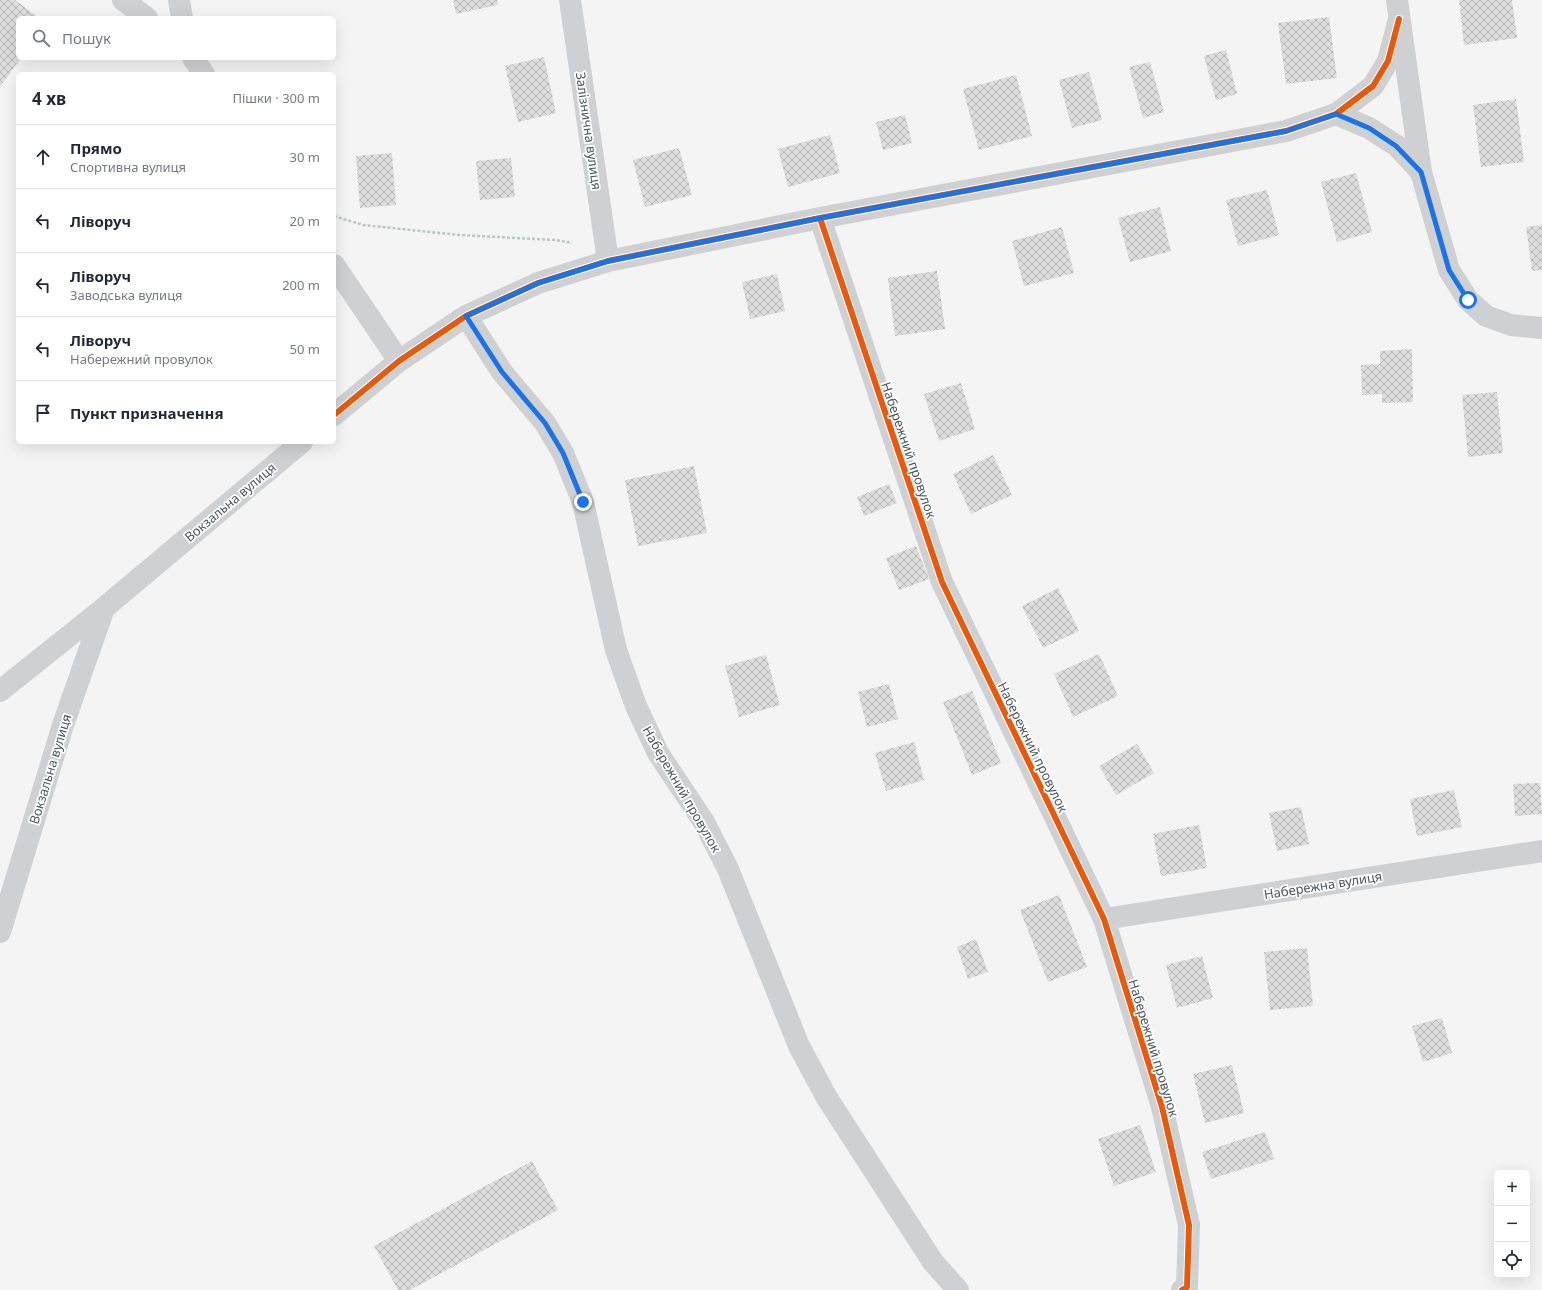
<!DOCTYPE html>
<html lang="uk">
<head>
<meta charset="utf-8">
<style>
  body { margin:0; font-family:"Noto Sans",sans-serif; background:#f6f6f7; color:#1f2937 }
  .controls { position:absolute; right:12px; bottom:12px; display:grid; overflow:hidden; border-radius:6px; box-shadow:0 4px 16px #0002 }
  .controls button { width:36px; height:36px; display:grid; place-items:center; padding:0; border:0; border-bottom:1px solid #e0e1e3; background:#fff; color:#1f2937; font:20px sans-serif }
  .stop { position:absolute; width:12px; height:12px; margin:-9px; border:3px solid #1a73e8; border-radius:50%; background:#fff }
  .stop.end { background:#1a73e8; border-color:#fff; box-shadow:0 1px 4px #0008 }
  .list { margin:0; padding:0; list-style:none }
  h2 { display:flex; justify-content:space-between; align-items:center; height:52px; margin:0; padding:0 16px; font-size:17px }
  h2 small { font-size:13px; font-weight:400; color:#747a83 }
  .list li { display:grid; grid-template-columns:26px 1fr auto; gap:12px; align-items:center; box-sizing:border-box; height:64px; padding:0 16px; border-top:1px solid #e0e1e3 }
  .list b { display:block; font-size:15px; white-space:nowrap }
  .list p { margin:0; font-size:13px; white-space:nowrap; color:#747a83 }
  .list em { font-size:13px; font-style:normal; color:#747a83 }
  .icon { flex:none; width:22px; height:22px; fill:none; stroke:currentColor; stroke-width:2; stroke-linecap:round; stroke-linejoin:round }
  .map { position:relative; flex:none; width:1542px; height:1290px; overflow:hidden }
  .search { position:absolute; background:#fff; box-shadow:0 4px 16px #0002; left:16px; top:16px; width:320px; height:44px; display:flex; align-items:center; gap:10px; box-sizing:border-box; padding:0 14px; border-radius:6px; color:#747a83; font-size:15px }
  .panel { position:absolute; background:#fff; box-shadow:0 4px 16px #0002; left:16px; top:72px; width:320px; height:372px; border-radius:6px }
  .map>svg:first-child { display:block }
  .building { fill:url(#building-cross-hatch) }
  .lines { fill:none; stroke-linecap:round; stroke-linejoin:round }
  .path { stroke:#bcc7c4; stroke-width:2.5; stroke-dasharray:3 2; stroke-linecap:butt }
  .minor { stroke:#ced0d2; stroke-width:22 }
  .cycleway-casing { stroke:#fff; stroke-width:8 }
  .cycleway { stroke:#e8590c; stroke-width:6 }
  .route { stroke:#1a73e8; stroke-width:5 }
  .labels { text-anchor:middle; stroke-width:3.5; stroke-linejoin:round; paint-order:stroke }
  .street-label { font-size:13px; fill:#4a5661; stroke:#fff }
</style>
</head>
<body>
<div class="map">
<svg width="1542" height="1290" viewBox="0 0 1542 1290">
  <defs>
    <pattern id="building-cross-hatch" width="8" height="8" patternUnits="userSpaceOnUse"><rect width="8" height="8" fill="#ddddde"/><path d="M0 0l8 8M0 8l8-8" fill="none" stroke="#b5b6b7"/></pattern>
  </defs>
  <rect width="100%" height="100%" fill="#f4f4f4"/>
  <path class="building" d="M0,0H15L39,18H18V58H21L0,87Z
    M453,0H497L498,5L456,14Z
    M1459,0H1512L1517,38L1464,45Z
    M1329,17L1337,78L1286,84L1278,23Z
    M1226,50L1237,94L1216,100L1204,56Z
    M544,57L556,113L518,122L505,66Z
    M1150,62L1164,112L1143,118L1129,67Z
    M1089,72L1102,120L1072,128L1059,80Z
    M1016,75L1032,136L979,150L963,89Z
    M1516,99L1524,162L1481,167L1473,105Z
    M905,115L912,143L883,150L876,122Z
    M830,135L840,173L788,187L778,149Z
    M679,148L692,195L645,207L633,160Z
    M392,153L396,205L360,208L356,156Z
    M511,158L515,197L480,200L476,161Z
    M1356,173L1372,232L1337,242L1321,182Z
    M1267,190L1279,235L1238,246L1226,200Z
    M1160,207L1171,251L1130,262L1118,218Z
    M1542,225V270L1532,271L1526,227Z
    M1062,227L1074,273L1024,286L1012,241Z
    M937,271L945,329L895,336L888,278Z
    M777,274L785,311L750,319L742,282Z
    M1412,349L1413,402L1382,403V394L1362,395L1361,365L1380,364V351Z
    M961,383L975,429L939,441L924,394Z
    M1497,392L1503,453L1468,457L1462,395Z
    M993,455L1012,495L971,514L953,474Z
    M694,466L707,533L638,546L625,480Z
    M889,484L897,503L864,516L857,497Z
    M916,546L929,579L899,590L886,558Z
    M1058,588L1079,631L1043,648L1022,606Z
    M1099,654L1118,696L1073,717L1054,674Z
    M766,655L780,705L739,717L725,666Z
    M889,684L898,719L867,727L858,692Z
    M972,691L1001,763L972,775L943,702Z
    M914,742L924,780L886,791L875,753Z
    M1137,744L1154,773L1116,795L1099,766Z
    M1540,783L1542,814L1515,816L1513,784Z
    M1454,790L1462,827L1417,836L1410,799Z
    M1301,807L1309,844L1277,851L1269,813Z
    M1199,825L1207,868L1161,876L1153,834Z
    M1059,895L1087,967L1048,982L1020,910Z
    M976,939L988,972L968,979L957,947Z
    M1307,948L1313,1006L1270,1010L1264,952Z
    M1202,956L1213,998L1177,1008L1166,965Z
    M1442,1018L1452,1053L1423,1062L1412,1026Z
    M1232,1065L1244,1113L1205,1123L1193,1074Z
    M1140,1125L1156,1172L1114,1186L1098,1139Z
    M1265,1132L1274,1159L1211,1179L1202,1152Z
    M532,1161L558,1210L410,1290H398L374,1246Z"/>
  <g class="lines">
    <path class="path" d="M334,216L363,225L459,235L556,240L572,243"/>
    <path class="minor" d="M123,0L147,18
      M179,0L182,18
      M570,0L608,261
      M1397,0L1421,172L1449,270L1468,300L1486,316L1511,325L1542,328
      M193,58L204,74
      M1336,114L1369,128L1397,146L1421,172
      M820,218L942,582L1104,919L1162,1107L1189,1225L1187,1287L1182,1290
      M334,265L399,361
      M466,316L502,372L545,423L563,453L583,502L616,650L636,706L658,753L704,822L728,869L799,1046L827,1098L933,1262L958,1290
      M334,415L399,361L466,316L538,283L608,261L820,218L1286,131L1336,114L1373,86L1388,61L1399,19
      M0,691L104,608L302,442
      M1104,919L1542,851
      M0,932L63,725L104,608"/>
    <g class="cycleway-casing">
      <path id="cycleway" d="M820,218L942,582L1104,919L1162,1107L1189,1225L1187,1287L1182,1290
        M334,415L399,361L466,316L538,283L608,261L820,218L1286,131L1336,114L1373,86L1388,61L1399,19"/>
    </g>
    <use href="#cycleway" class="cycleway"/>
  </g>
  <g class="lines">
    <path class="route" d="M583,502L563,453L545,423L502,372L466,316L538,283L608,261L820,218L1286,131L1336,114L1369,128L1396,146L1421,172L1449,270L1468,300"/>
  </g>
  <g class="labels">
    <g class="street-label">
      <text transform="translate(589 131) rotate(82)" y="5">Залізнична вулиця</text>
      <text transform="translate(909 450) rotate(71)" y="5">Набережний провулок</text>
      <text transform="translate(230 502) rotate(-40)" y="5">Вокзальна вулиця</text>
      <text transform="translate(1033 747) rotate(64)" y="5">Набережний провулок</text>
      <text transform="translate(50 769) rotate(-73)" y="5">Вокзальна вулиця</text>
      <text transform="translate(682 789) rotate(60)" y="5">Набережний провулок</text>
      <text transform="translate(1323 885) rotate(-9)" y="5">Набережна вулиця</text>
      <text transform="translate(1154 1048) rotate(73)" y="5">Набережний провулок</text>
    </g>
  </g>
</svg>
<div class="controls">
<button>+</button>
<button>−</button>
<button><svg class="icon" aria-label="locate" viewBox="0 0 24 24"><circle cx="12" cy="12" r="6"/><path d="M12 2v4M12 18v4M2 12h4M18 12h4"/></svg></button>
</div>
<div class="stop" style="left:1468px;top:300px"></div>
<div class="stop end" style="left:583px;top:502px"></div>
<div class="search"><svg class="icon" aria-label="search" viewBox="0 0 24 24"><circle cx="10" cy="10" r="6"/><path d="M15 15l6 6"/></svg>Пошук</div>
<section class="panel">
<h2>4 хв<small>Пішки · 300 m</small></h2>
<ul class="list">
<li><svg class="icon" aria-label="ahead" viewBox="0 0 24 24"><path d="M12 20V5M6 11l6-6 6 6"/></svg><div><b>Прямо</b><p>Спортивна вулиця</p></div><em>30 m</em></li>
<li><svg class="icon" aria-label="left" viewBox="0 0 24 24"><path d="M17 20v-9H6M10 6l-5 5 5 5"/></svg><div><b>Ліворуч</b></div><em>20 m</em></li>
<li><svg class="icon" aria-label="left" viewBox="0 0 24 24"><path d="M17 20v-9H6M10 6l-5 5 5 5"/></svg><div><b>Ліворуч</b><p>Заводська вулиця</p></div><em>200 m</em></li>
<li><svg class="icon" aria-label="left" viewBox="0 0 24 24"><path d="M17 20v-9H6M10 6l-5 5 5 5"/></svg><div><b>Ліворуч</b><p>Набережний провулок</p></div><em>50 m</em></li>
<li><svg class="icon" aria-label="arrive" viewBox="0 0 24 24"><path d="M6 21V4h12l-3 4 3 4H6"/></svg><div><b>Пункт призначення</b></div></li>
</ul>
</section>
</div>
</body>
</html>
